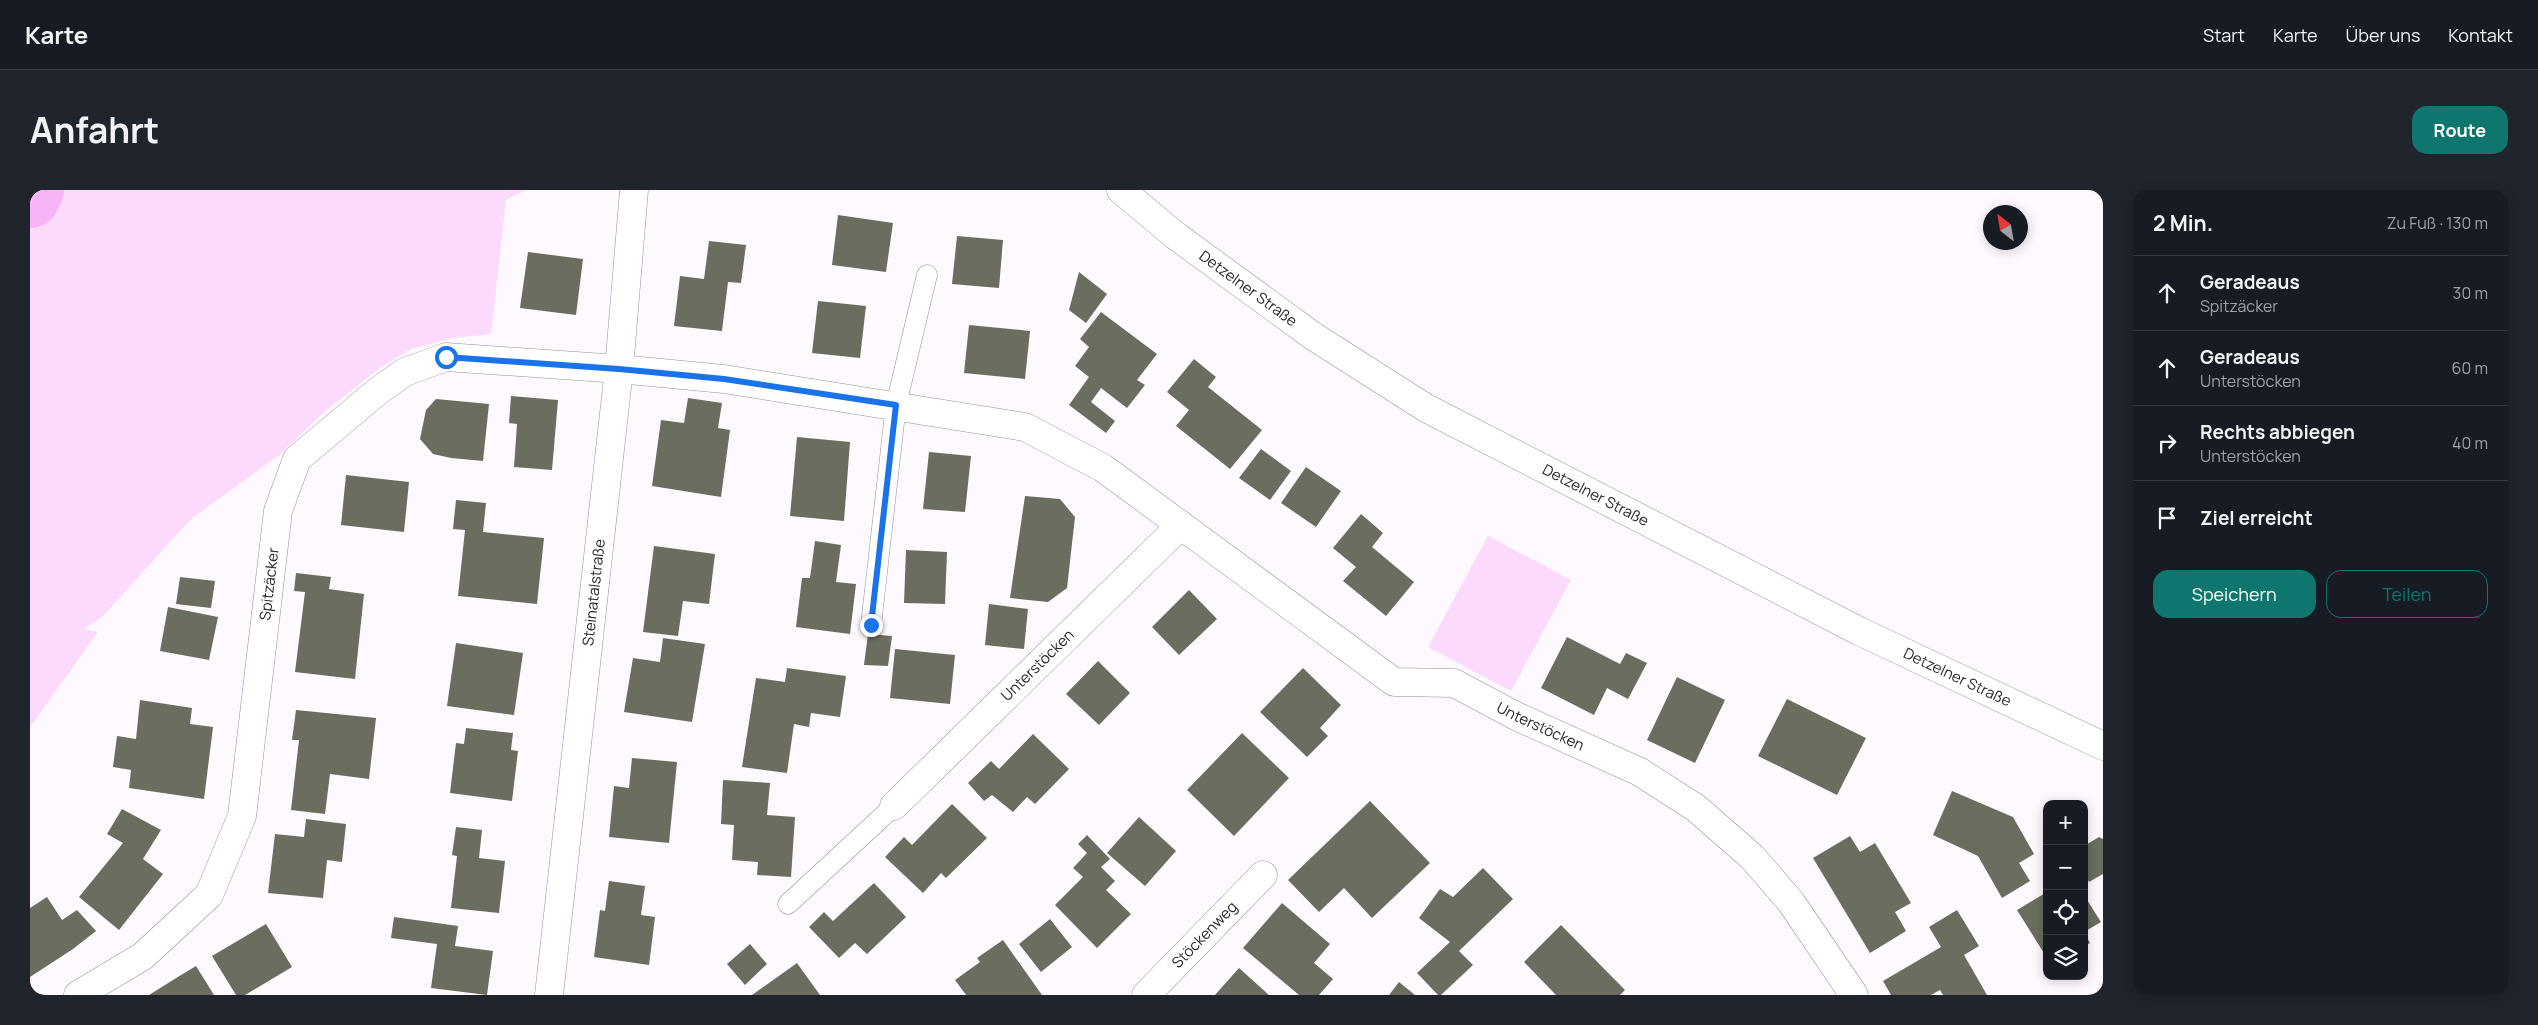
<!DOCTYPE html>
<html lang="de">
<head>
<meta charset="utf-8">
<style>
  body { margin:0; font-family:Manrope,sans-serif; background:#20242c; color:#f1f3f6 }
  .controls { position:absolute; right:15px; bottom:15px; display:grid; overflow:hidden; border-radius:10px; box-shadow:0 2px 12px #0003 }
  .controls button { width:45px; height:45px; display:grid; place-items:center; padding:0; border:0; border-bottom:1px solid #363941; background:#171b24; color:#f1f3f6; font:25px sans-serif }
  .compass { position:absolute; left:1953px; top:15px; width:45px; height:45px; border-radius:50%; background:#171b24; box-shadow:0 2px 12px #0003; rotate:329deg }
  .stop { position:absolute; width:15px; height:15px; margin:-11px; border:4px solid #1a73e8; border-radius:50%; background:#fff }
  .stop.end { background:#1a73e8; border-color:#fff; box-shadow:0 1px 5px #0008 }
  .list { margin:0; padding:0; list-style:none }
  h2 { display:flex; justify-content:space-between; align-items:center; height:65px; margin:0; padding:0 20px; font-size:21px }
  h2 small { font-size:16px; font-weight:400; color:#9ea1a6 }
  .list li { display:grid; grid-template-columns:32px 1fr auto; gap:15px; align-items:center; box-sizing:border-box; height:75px; padding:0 20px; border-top:1px solid #363941 }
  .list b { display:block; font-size:19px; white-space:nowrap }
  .list p { margin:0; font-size:16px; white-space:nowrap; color:#9ea1a6 }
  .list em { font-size:16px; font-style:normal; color:#9ea1a6 }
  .actions { display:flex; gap:10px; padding:15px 20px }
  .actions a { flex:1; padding:11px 0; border:1px solid #0f766e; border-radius:15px; text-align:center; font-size:18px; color:#0f766e }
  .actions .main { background:#0f766e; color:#fff }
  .icon { flex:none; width:28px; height:28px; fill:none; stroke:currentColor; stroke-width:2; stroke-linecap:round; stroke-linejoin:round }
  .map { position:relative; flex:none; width:2073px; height:805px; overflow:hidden; border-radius:15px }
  header { display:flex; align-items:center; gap:30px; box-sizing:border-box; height:70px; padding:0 25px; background:#171b24; border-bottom:1px solid #363941 }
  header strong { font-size:24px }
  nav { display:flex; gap:28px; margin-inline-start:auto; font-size:18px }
  .intro { display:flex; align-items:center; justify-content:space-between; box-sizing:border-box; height:120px; padding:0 30px }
  h1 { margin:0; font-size:35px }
  .button { padding:12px 22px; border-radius:15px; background:#0f766e; color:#fff; font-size:18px; font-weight:700 }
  main { display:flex; gap:30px; padding:0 30px }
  aside { flex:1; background:#171b24; border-radius:15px; box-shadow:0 2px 12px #0003 }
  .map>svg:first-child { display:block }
  .green { fill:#fbdafb }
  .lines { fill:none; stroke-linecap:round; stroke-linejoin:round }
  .river { stroke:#f7b5f7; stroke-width:60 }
  .building { fill:#6b6d5f }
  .lane-casing { stroke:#988d98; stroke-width:21 }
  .street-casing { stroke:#988d98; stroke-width:29 }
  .secondary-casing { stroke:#988d98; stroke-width:29 }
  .lane { stroke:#fff; stroke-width:20 }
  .street { stroke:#fff; stroke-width:28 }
  .secondary { stroke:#fff; stroke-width:28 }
  .route { stroke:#1a73e8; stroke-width:6 }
  .labels { text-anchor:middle; stroke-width:5; stroke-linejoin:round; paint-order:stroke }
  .street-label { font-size:15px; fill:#2b262b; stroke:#fef9fe }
</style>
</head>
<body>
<header>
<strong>Karte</strong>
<nav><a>Start</a><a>Karte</a><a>Über uns</a><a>Kontakt</a></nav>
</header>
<div class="intro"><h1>Anfahrt</h1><a class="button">Route</a></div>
<main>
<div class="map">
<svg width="2073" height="805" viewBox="0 0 2073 805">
  <rect width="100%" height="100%" fill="#fef9fe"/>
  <path class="green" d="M0,0H496L476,10L461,144L422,148L381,159L351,177L294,222L249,265L161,329L72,427L54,439L68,442L0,537Z
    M1458,346L1541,390L1481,501L1398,457Z"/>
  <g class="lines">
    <path class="river" d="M0,8L4,0"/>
  </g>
  <path class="building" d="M808,25L863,33L856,82L802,75Z
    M927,46L973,50L969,98L922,94Z
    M679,51L716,55L711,93L698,92L692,141L644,136L650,86L674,89Z
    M498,62L553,69L546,125L490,118Z
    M1049,82L1077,104L1056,133L1039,120Z
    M788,111L836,116L830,168L782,163Z
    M1071,122L1127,164L1107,190L1115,195L1097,218L1071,198L1061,212L1085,231L1076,243L1039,215L1059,187L1045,176L1059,157L1050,149Z
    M939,135L1000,141L995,189L934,183Z
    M1164,169L1186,187L1178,197L1232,240L1200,279L1146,236L1159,220L1137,202Z
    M481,206L528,210L522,280L484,277L487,234L479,233Z
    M658,208L692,213L688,238L700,240L691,307L622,296L631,230L654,233Z
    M406,209L459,214L453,271L421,268L403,264L390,249L396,220Z
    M767,247L820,252L814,331L760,326Z
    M1231,259L1261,281L1240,310L1209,288Z
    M899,262L941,266L935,322L893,319Z
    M1276,277L1311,301L1286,337L1251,313Z
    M316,285L379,292L374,342L311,335Z
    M995,306L1030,309L1045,327L1037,398L1018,412L980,408Z
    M426,310L456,313L453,342L514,348L507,414L428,406L435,340L423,339Z
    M1331,324L1353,343L1342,357L1384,392L1356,426L1313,391L1326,377L1303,358Z
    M785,351L811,355L806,392L826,394L820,444L766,437L772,388H780Z
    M624,356L685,364L679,414L653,411L648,446L613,442Z
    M876,360L917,362L915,414L874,413Z
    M266,383L301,387L299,399L334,404L325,489L265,482L275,402L264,401Z
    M150,387L185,391L181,418L146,414Z
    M1159,400L1187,429L1149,465L1122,437Z
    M959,414L998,419L994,459L955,455Z
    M138,417L188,427L179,470L130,461Z
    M838,444L862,446L858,476L834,475Z
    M1537,447L1590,474L1596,463L1617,473L1598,509L1577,498L1564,525L1511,498Z
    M633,448L675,454L662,532L594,522L603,468L630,472Z
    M426,453L493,463L484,525L417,516Z
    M865,459L925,465L920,514L860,508Z
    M1068,471L1100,503L1069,535L1036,504Z
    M757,478L816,486L810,527L781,523L779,537L764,534L757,583L712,577L726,488L755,492Z
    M1273,478L1311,515L1290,538L1298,546L1277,567L1230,522Z
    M1647,487L1695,510L1665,573L1617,550Z
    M1757,509L1836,548L1807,605L1728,566Z
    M110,510L162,518L160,534L183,537L174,609L99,598L101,580L83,577L87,546L106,549Z
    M266,520L346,528L339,589L300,584L295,624L261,620L269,550H262Z
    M436,538L483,543L481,560L488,561L482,611L420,603L426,553L434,554Z
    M1212,543L1259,588L1204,646L1157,600Z
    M1003,544L1039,579L1005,614L997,607L983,622L962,605L954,611L938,593L961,571L969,579Z
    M602,568L647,572L639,653L579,647L584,596L599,598Z
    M693,590L740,593L737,625L765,627L761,687L727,685L728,672L702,670L704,635L691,634Z
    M1922,601L1983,627L2004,664L1989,673L2000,691L1972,708L1948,666L1903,645Z
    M1340,611L1400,673L1342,728L1314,698L1289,722L1258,690Z
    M922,614L957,648L916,688L911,683L893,703L855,667L874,647L882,655Z
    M92,619L131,640L113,669L133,684L89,740L49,707L93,653L77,644Z
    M1109,627L1146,661L1115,696L1077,663Z
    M276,629L316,634L312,672L297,670L293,708L238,703L245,644L274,647Z
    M426,637L452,640L449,668L475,671L469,723L421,718L427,666L422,665Z
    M1057,645L1080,669L1071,677L1085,691L1076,700L1101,724L1067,758L1025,715L1053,687L1043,678L1057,663L1048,654Z
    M1820,646L1830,662L1845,653L1881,713L1865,722L1876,741L1840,763L1783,668Z
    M2069,647L2073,649V684L2059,692L2054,683V656Z
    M1453,678L1483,709L1429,761L1443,775L1411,805H1408L1387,783L1420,752L1389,728L1410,699L1423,707Z
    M579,691L615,696L611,725L625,727L619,775L564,767L570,720L575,721Z
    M844,693L876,727L837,764L825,753L809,768L779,737L794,722L803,731Z
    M2017,702V764L2015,765L1987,720Z
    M2054,705L2071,732L2054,742Z
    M17,707L32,730L47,720L66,741L43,759L0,787V718Z
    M1252,713L1300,754L1284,773L1303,789L1289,805H1269L1213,758Z
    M1927,720L1949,756L1934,765L1957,805H1913L1910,800L1901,805H1861L1853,791L1911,757L1899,737Z
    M364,727L428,736L425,756L463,761L457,805L401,798L407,754L361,748Z
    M1020,729L1042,757L1011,782L989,754Z
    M236,734L262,777L215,805H206L182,766Z
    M1531,735L1595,800L1590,805H1526L1494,772Z
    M2054,742L2060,753L2054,757Z
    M973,750L1012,805H936L925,790L950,772L947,768Z
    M720,754L737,774L715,795L697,774Z
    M767,773L790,805H722Z
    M166,776L184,805H119L151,785Z
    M1209,778L1239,805H1185Z
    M1369,792L1385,805H1359Z"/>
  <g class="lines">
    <g class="lane-casing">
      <path id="lane" d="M841,435L866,215L897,85
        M758,714L864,616"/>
    </g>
    <g class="street-casing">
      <g id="street">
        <path id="s1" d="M864,616L1151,335"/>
        <path id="s2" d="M48,805L113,766L179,705L212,626L248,321L267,269L348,201L375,182L416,167L589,179L694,189L995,237L1073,278L1364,492L1424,493L1486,526L1610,582L1666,618L1722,667L1761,712L1824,805"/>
        <path id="s3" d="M519,805L589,179L604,0"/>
        <path id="s4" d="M1116,805L1233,685"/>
      </g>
    </g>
    <g class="secondary-casing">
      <g id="secondary">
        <path id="s5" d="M1091,0L1146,46L1283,146L1396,218L1829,441L2073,556"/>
      </g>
    </g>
    <use href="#lane" class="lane"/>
    <use href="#street" class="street"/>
    <use href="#secondary" class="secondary"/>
  </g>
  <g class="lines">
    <path class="route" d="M416,167L589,179L694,189L866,215L841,435"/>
  </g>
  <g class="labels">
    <g class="street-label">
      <text dy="5" stroke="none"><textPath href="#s5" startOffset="161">Detzelner Straße</textPath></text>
      <text dy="5" stroke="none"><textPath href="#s5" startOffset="566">Detzelner Straße</textPath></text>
      <text dy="5" stroke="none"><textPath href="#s2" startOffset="485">Spitzäcker</textPath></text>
      <text dy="5" stroke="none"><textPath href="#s3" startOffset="405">Steinatalstraße</textPath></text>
      <text dy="5" stroke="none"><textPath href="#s1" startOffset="201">Unterstöcken</textPath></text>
      <text dy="5" stroke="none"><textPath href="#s5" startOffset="971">Detzelner Straße</textPath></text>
      <text dy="5" stroke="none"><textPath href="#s2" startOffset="1986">Unterstöcken</textPath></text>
      <text dy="5" stroke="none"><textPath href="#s4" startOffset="84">Stöckenweg</textPath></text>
    </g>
  </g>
</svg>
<div class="controls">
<button>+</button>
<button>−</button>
<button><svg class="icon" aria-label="locate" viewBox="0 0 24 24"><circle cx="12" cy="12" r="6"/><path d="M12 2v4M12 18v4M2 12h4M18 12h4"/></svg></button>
<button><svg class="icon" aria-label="layers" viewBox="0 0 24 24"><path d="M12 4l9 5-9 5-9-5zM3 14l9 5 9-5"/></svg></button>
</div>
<svg class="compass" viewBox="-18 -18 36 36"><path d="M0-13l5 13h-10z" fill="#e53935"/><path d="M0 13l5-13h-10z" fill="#9ea1a6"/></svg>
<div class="stop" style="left:416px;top:167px"></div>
<div class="stop end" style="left:841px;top:435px"></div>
</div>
<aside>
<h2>2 Min.<small>Zu Fuß · 130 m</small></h2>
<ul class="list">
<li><svg class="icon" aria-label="ahead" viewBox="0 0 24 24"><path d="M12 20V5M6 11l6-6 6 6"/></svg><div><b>Geradeaus</b><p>Spitzäcker</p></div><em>30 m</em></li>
<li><svg class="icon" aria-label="ahead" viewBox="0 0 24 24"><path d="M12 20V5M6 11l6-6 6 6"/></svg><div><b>Geradeaus</b><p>Unterstöcken</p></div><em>60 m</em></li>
<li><svg class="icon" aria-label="right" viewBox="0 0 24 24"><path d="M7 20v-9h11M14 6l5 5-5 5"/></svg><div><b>Rechts abbiegen</b><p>Unterstöcken</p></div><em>40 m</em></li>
<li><svg class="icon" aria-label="arrive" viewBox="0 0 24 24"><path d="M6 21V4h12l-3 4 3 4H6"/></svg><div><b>Ziel erreicht</b></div></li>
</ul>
<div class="actions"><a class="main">Speichern</a><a>Teilen</a></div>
</aside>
</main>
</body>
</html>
